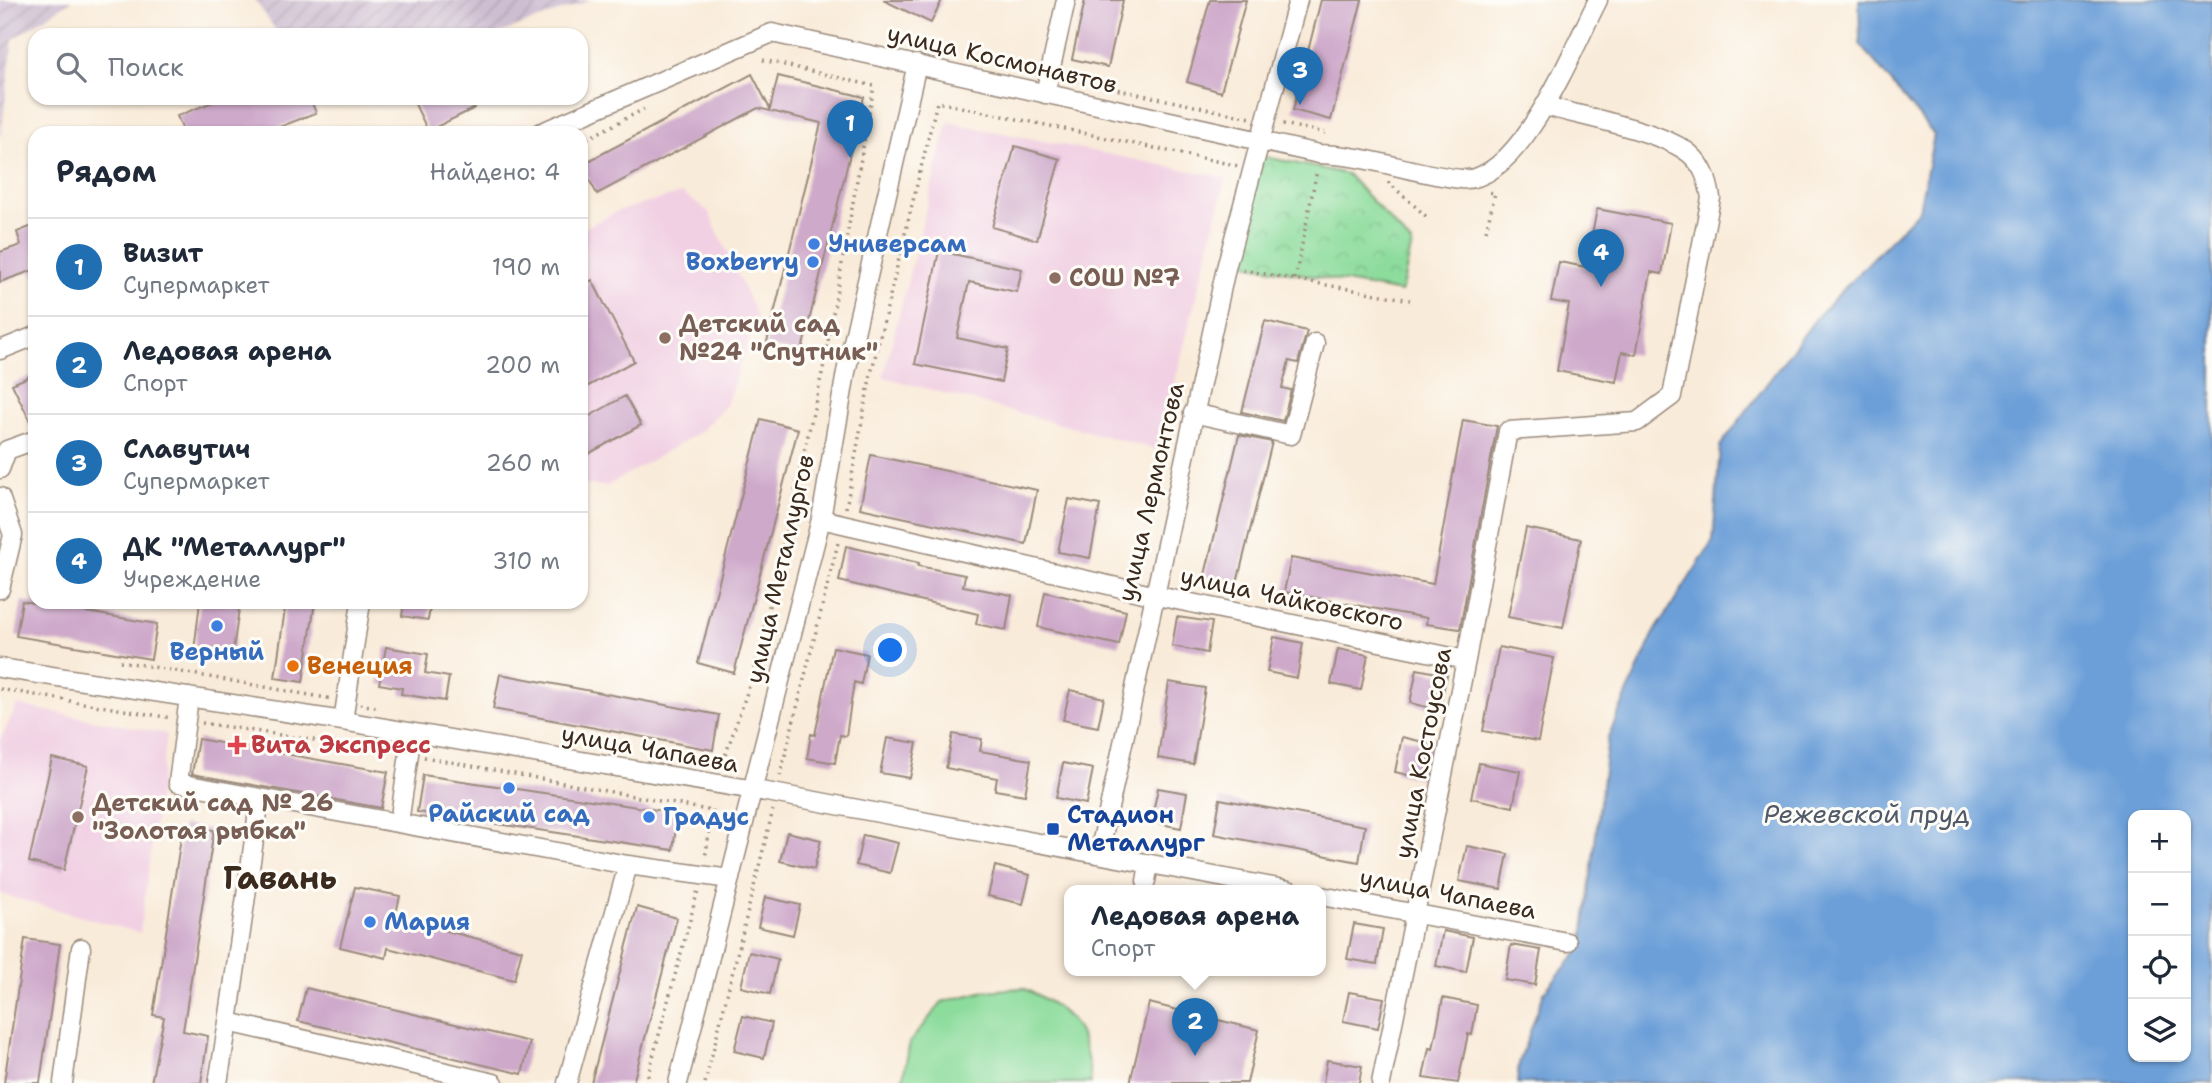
<!DOCTYPE html>
<html lang="ru">
<head>
<meta charset="utf-8">
<style>
  body { margin:0; font-family:"Shantell Sans",sans-serif; background:#f6f6f7; color:#1f2937 }
  .controls { position:absolute; right:21px; bottom:21px; display:grid; overflow:hidden; border-radius:14px; box-shadow:0 2px 5px #0004 }
  .controls button { width:63px; height:63px; display:grid; place-items:center; padding:0; border:0; border-bottom:2px solid #e0e1e3; background:#fff; color:#1f2937; font:35px sans-serif }
  .you { position:absolute; left:891px; top:651px; width:24px; height:24px; margin:-18px; border:5px solid #fff; border-radius:50%; background:#1a73e8; box-shadow:0 0 0 10px #1a73e833 }
  .badge { display:grid; place-items:center; width:46px; height:46px; border-radius:50%; background:#1f6fb2; color:#fff; font-size:23px; font-weight:700 }
  .pin { position:absolute; translate:-50% -58px; filter:drop-shadow(0 2px 4px #0008) }
  .pin::after { content:''; position:absolute; top:37px; width:24px; height:21px; background:inherit; clip-path:polygon(0 0,100% 0,50% 100%) }
  .popup { position:absolute; left:1064px; top:885px; width:262px; height:91px; box-sizing:border-box; display:grid; place-content:center; border-radius:14px; background:#fff; filter:drop-shadow(0 2px 5px #0005); font-size:23px; white-space:nowrap; color:#747a83 }
  .popup b { font-size:26px; color:#1f2937 }
  .popup::after { content:''; position:absolute; left:50%; top:100%; margin-left:-14px; border:14px solid transparent; border-top-color:#fff }
  .list { margin:0; padding:0; list-style:none }
  h2 { display:flex; justify-content:space-between; align-items:center; height:91px; margin:0; padding:0 28px; font-size:30px }
  h2 small { font-size:23px; font-weight:400; color:#747a83 }
  .list li { display:grid; grid-template-columns:46px 1fr auto; gap:21px; align-items:center; box-sizing:border-box; height:98px; padding:0 28px; border-top:2px solid #e0e1e3 }
  .list b { display:block; font-size:26px; white-space:nowrap }
  .list p { margin:0; font-size:23px; white-space:nowrap; color:#747a83 }
  .list em { font-size:23px; font-style:normal; color:#747a83 }
  .icon { flex:none; width:38px; height:38px; fill:none; stroke:currentColor; stroke-width:2; stroke-linecap:round; stroke-linejoin:round }
  .map { position:relative; flex:none; width:2212px; height:1083px; overflow:hidden }
  .search { position:absolute; background:#fff; box-shadow:0 2px 5px #0004; left:28px; top:28px; width:560px; height:77px; display:flex; align-items:center; gap:18px; box-sizing:border-box; padding:0 24px; border-radius:21px; color:#747a83; font-size:26px }
  .panel { position:absolute; background:#fff; box-shadow:0 2px 5px #0004; left:28px; top:126px; width:560px; height:483px; border-radius:21px }
  .map>svg:first-child { display:block }
  .built { fill:#f1d0e3 }
  .industrial { fill:url(#industrial-furrows) }
  .park { fill:url(#park-crowns); stroke:#64835d; stroke-width:2 }
  .garden { fill:#8cdc9c; stroke:#64835d; stroke-width:2 }
  .water { fill:#6c9fd8; stroke:#54647b; stroke-width:2; fill-rule:evenodd }
  .building { fill:#cea9ca }
  .lines { fill:none; stroke-linecap:round; stroke-linejoin:round }
  .minor-casing { stroke:#9a8a7c; stroke-width:21 }
  .path { stroke:#9a8a7c; stroke-width:3.5; stroke-dasharray:2 5; stroke-linecap:butt }
  .minor { stroke:#fff; stroke-width:18 }
  .shop-dot { fill:#3f7fe0; stroke:#fdfcf7; stroke-width:2.5 }
  .education-dot { fill:#8d6e63; stroke:#fdfcf7; stroke-width:2.5 }
  .food-dot { fill:#e8710a; stroke:#fdfcf7; stroke-width:2.5 }
  .health-dot { fill:#e0444e; stroke:#fdfcf7; stroke-width:2.5 }
  .transit-dot { fill:#1a4fb4; stroke:#fdfcf7; stroke-width:2.5 }
  .labels { text-anchor:middle; stroke-width:6; stroke-linejoin:round; paint-order:stroke }
  .street-label { font-size:24px; fill:#3b2a1e; stroke:#fdfcf7 }
  .shop-label { font-size:24px; font-weight:bold; fill:#366cbe; stroke:#fdfcf7; text-anchor:start }
  .education-label { font-size:24px; font-weight:bold; fill:#785e54; stroke:#fdfcf7; text-anchor:start }
  .food-label { font-size:24px; font-weight:bold; fill:#c56008; stroke:#fdfcf7; text-anchor:start }
  .health-label { font-size:24px; font-weight:bold; fill:#be3a42; stroke:#fdfcf7; text-anchor:start }
  .transit-label { font-size:24px; font-weight:bold; fill:#164399; stroke:#fdfcf7; text-anchor:start }
  .water-label { font-size:26px; font-style:italic; fill:#4f5968; stroke:#fdfcf7 }
  .district-label { font-size:32px; font-weight:bold; fill:#3b2a1e; stroke:#fdfcf7 }
</style>
</head>
<body>
<div class="map">
<svg width="2212" height="1083" viewBox="0 0 2212 1083">
  <defs>
    <pattern id="industrial-furrows" width="10" height="10" patternUnits="userSpaceOnUse" patternTransform="scale(1.75)"><rect width="10" height="10" fill="#cebed1"/><path d="M-1 1l2-2M0 10L10 0M9 11l2-2" fill="none" stroke="#b2a3b3"/></pattern>
    <pattern id="park-crowns" width="20" height="18" patternUnits="userSpaceOnUse" patternTransform="scale(1.75)"><rect width="20" height="18" fill="#8cdc9c"/><path d="M2 6a3 3 0 1 1 6 0M12 15a3 3 0 1 1 6 0" fill="none" stroke="#7abd86"/></pattern>
  </defs>
  <rect width="100%" height="100%" fill="#fdfcf7"/>
  <filter id="ink" filterUnits="userSpaceOnUse"><feTurbulence type="fractalNoise" baseFrequency=".0143" numOctaves="2"/><feDisplacementMap in="SourceGraphic" scale="14" xChannelSelector="R" yChannelSelector="G"/><feConvolveMatrix kernelMatrix="1 2 1 2 8 2 1 2 1" color-interpolation-filters="sRGB"/></filter>
  <filter id="wash" filterUnits="userSpaceOnUse"><feTurbulence type="fractalNoise" baseFrequency=".00686" numOctaves="4" result="noise"/><feDisplacementMap in="SourceGraphic" scale="28" xChannelSelector="R" yChannelSelector="G"/><feGaussianBlur stdDeviation="1.57" result="paint"/><feColorMatrix in="noise" values="0 0 0 0 0 0 0 0 0 0 0 0 0 0 0 0 0 1.4 0 .05"/><feComposite in="paint" operator="in"/></filter>
  <g filter="url(#wash)">
    <rect width="100%" height="100%" fill="#f9ebd9"/>
    <path class="built" d="M948,122L1226,178L1158,450L883,377Z
      M682,193L708,211L757,316L726,405L700,432L607,486L581,485V230L618,211Z
      M17,705L167,734L140,933L0,894V740Z"/>
    <path class="industrial" d="M0,0H72L13,39L0,141Z
      M255,0H591L494,35H279Z"/>
    <path class="park" d="M1261,156L1347,174L1412,244L1401,292L1240,263Z"/>
    <path class="garden" d="M1023,988C1072,1010 1086,1029 1091,1083H902L910,1042L942,1002L985,991Z"/>
    <path class="water" d="M1859,0H2212V1083H1517L1519,1063L1544,992L1582,947L1608,737L1654,633L1713,541L1720,446L1817,317L1919,210L1934,135L1860,44ZM2133,815H2186V1057H2133Z"/>
    <g id="blocks">
      <path class="building" d="M883,0H942L931,23Z
        M1085,0H1123L1108,67L1072,59Z
        M1210,0H1246L1221,92L1187,82Z
        M1321,0H1362L1331,120L1293,110Z
        M752,74L770,109L778,76L864,97L801,354L766,346L821,123L758,108L597,194L581,165Z
        M223,98H310L316,113L264,133H184L177,116Z
        M412,98H470L475,108L428,131Z
        M1015,146L1060,159L1037,240L992,227Z
        M1597,209L1671,223L1662,274L1651,272L1636,355L1622,352L1616,382L1557,371L1569,304L1551,301L1559,262L1586,267Z
        M35,225V277L31,271L0,282V252L21,245L17,232Z
        M939,251L1022,269L1017,292L969,282L957,338L1008,349L1001,382L915,364Z
        M592,280L634,361L581,390V286Z
        M1265,321L1307,331L1298,363L1289,361L1282,388L1291,390L1283,421L1242,412Z
        M35,374V429H34L12,384Z
        M625,396L641,425L581,458V421Z
        M761,419L798,429L734,673L698,663Z
        M1463,420L1497,426L1460,629L1426,624L1427,618L1284,592L1291,558L1433,584Z
        M1239,435L1272,442L1235,591L1203,583Z
        M871,455L1037,490L1026,544L860,508Z
        M1069,499L1100,505L1090,558L1058,552Z
        M1526,528L1581,539L1563,628L1508,617Z
        M846,546L919,563L918,566L965,575L963,586L1012,595L1006,630L976,624L978,614L839,581Z
        M1045,592L1126,611L1119,645L1038,627Z
        M22,601L157,624L151,659L16,636Z
        M200,602H240L232,657L194,651Z
        M286,602H315L303,682L275,678Z
        M404,602H431L428,620L402,616Z
        M1177,617L1212,622L1207,653L1172,646Z
        M1274,637L1303,643L1297,678L1267,672Z
        M386,647L428,654L425,673L449,677L445,701L401,694L402,688L379,684Z
        M833,647L867,654L861,684L854,682L846,736L840,735L835,763L807,758L811,734L815,735Z
        M1499,647L1554,658L1538,741L1483,731Z
        M1338,649L1368,655L1361,690L1331,684Z
        M1417,669L1447,675L1439,710L1410,703Z
        M500,674L719,715L713,750L493,709Z
        M1169,682L1205,688L1193,764L1158,758Z
        M1070,690L1104,698L1098,727L1063,720Z
        M953,734L982,739L980,751L1031,760L1025,795L995,790L997,778L946,768Z
        M1402,737L1432,744L1424,779L1395,772Z
        M887,738L917,743L910,778L880,773Z
        M198,739L388,772L381,808L192,774Z
        M52,758L88,766L64,870L29,862Z
        M1063,763L1093,769L1086,804L1056,798Z
        M1479,763L1520,771L1513,807L1471,798Z
        M423,775L678,813L673,850L417,812Z
        M1158,788L1187,793L1181,828L1151,822Z
        M1220,799L1365,826L1359,862L1214,834Z
        M183,825L214,830L183,1031L208,1036L201,1083H151L164,1017L153,1015Z
        M787,832L821,840L814,869L780,861Z
        M863,835L898,843L890,873L856,865Z
        M1467,846L1508,854L1501,889L1459,881Z
        M995,866L1030,875L1023,904L988,896Z
        M355,887L400,896L395,918L522,950L514,980L388,948L386,958L340,947Z
        M765,897L800,905L793,935L758,927Z
        M637,907L677,918L633,1083H591Z
        M1354,924L1383,929L1377,964L1347,959Z
        M1443,931L1473,937L1466,972L1436,966Z
        M25,939L60,944L40,1083H4Z
        M1511,945L1541,950L1535,985L1505,980Z
        M749,952L778,959L770,994L741,987Z
        M306,988L530,1042L522,1074L298,1021Z
        M1349,992L1384,998L1378,1028L1343,1021Z
        M1443,998L1477,1005L1472,1035L1468,1034L1458,1083L1423,1078L1429,1048L1433,1049Z
        M1149,1003L1259,1030L1247,1083H1130Z
        M743,1016L772,1023L764,1058L734,1051Z
        M1327,1060L1362,1066L1359,1083H1323Z"/>
    </g>
  </g>
  <g filter="url(#ink)">
    <use href="#blocks" fill-opacity="0" stroke="#9a8a7c" stroke-width="2"/>
    <g class="lines">
      <g class="minor-casing">
        <path id="minor" d="M1045,94L1066,0
          M540,133L772,33L1319,154C1368,155 1413,174 1461,179C1520,185 1575,44 1598,0
          M0,350L35,336
          M1193,413L1291,435L1315,343
          M0,469L7,450L35,440
          M0,497L13,535L0,589
          M821,519L1143,593L1466,660
          M0,668L343,721L778,794L1289,890
          M189,697L178,783L628,865
          M343,721L361,602
          M399,823L412,733
          M1099,854L1226,268L1298,0
          M1146,881L1149,864
          M1321,896L1567,942
          M228,1022L260,798
          M63,1083L81,948
          M218,1083L228,1022L494,1083
          M567,1083L628,865L730,879
          M678,1083L821,519L846,372L917,64
          M1381,1083L1466,660L1508,431L1637,422L1672,396L1711,198C1708,181 1704,166 1690,154C1663,131 1581,116 1545,106"/>
      </g>
      <path class="path" d="M1063,78L1251,118
        M1283,124L1325,133
        M581,142L644,109
        M1388,182L1428,218
        M1486,231L1495,193L1487,192
        M1243,270L1410,300
        M1295,279L1317,170
        M846,508L870,378L937,102L1239,166
        M120,661L332,699
        M0,689L171,718
        M360,704L380,708
        M202,723L392,752
        M424,757L713,811L705,858
        M721,768L754,672L823,369L874,86L759,59
        M780,776L839,539
        M646,1083L698,890
        M705,1083L773,810"/>
      <use href="#minor" class="minor"/>
    </g>
  </g>
  <g class="shop-dot">
    <circle cx="814" cy="244" r="7"/>
    <circle cx="813" cy="262" r="7"/>
    <circle cx="217" cy="626" r="7"/>
    <circle cx="509" cy="788" r="7"/>
    <circle cx="649" cy="817" r="7"/>
    <circle cx="370" cy="922" r="7"/>
  </g>
  <g class="education-dot">
    <circle cx="1055" cy="278" r="7"/>
    <circle cx="665" cy="338" r="7"/>
    <circle cx="78" cy="817" r="7"/>
  </g>
  <circle class="food-dot" cx="293" cy="666" r="7"/>
  <path class="health-dot" d="M233.5 734.5h7v7h7v7h-7v7h-7v-7h-7v-7h7z"/>
  <rect class="transit-dot" x="1046" y="822" width="14" height="14" rx="3.5"/>
  <g class="labels">
    <g class="street-label">
      <text transform="translate(1002 59) rotate(13)" y="8">улица Космонавтов</text>
      <text transform="translate(1151 492) rotate(-77)" y="8">улица Лермонтова</text>
      <text transform="translate(780 569) rotate(-77)" y="8">улица Металлургов</text>
      <text transform="translate(1292 599) rotate(12)" y="8">улица Чайковского</text>
      <text transform="translate(650 749) rotate(10)" y="8">улица Чапаева</text>
      <text transform="translate(1423 753) rotate(-79)" y="8">улица Костоусова</text>
      <text transform="translate(1448 894) rotate(11)" y="8">улица Чапаева</text>
    </g>
    <g class="shop-label">
      <text x="828" y="252">Универсам</text>
      <text x="799" y="270" text-anchor="end">Boxberry</text>
      <text x="217" y="660" text-anchor="middle">Верный</text>
      <text x="509" y="822" text-anchor="middle">Райский сад</text>
      <text x="663" y="825">Градус</text>
      <text x="384" y="930">Мария</text>
    </g>
    <g class="education-label">
      <text x="1069" y="286">СОШ №7</text>
      <text x="679" y="332">Детский сад<tspan x="679" dy="28">№24 "Спутник"</tspan></text>
      <text x="92" y="811">Детский сад № 26<tspan x="92" dy="28">"Золотая рыбка"</tspan></text>
    </g>
    <g class="food-label">
      <text x="307" y="674">Венеция</text>
    </g>
    <g class="health-label">
      <text x="251" y="753">Вита Экспресс</text>
    </g>
    <g class="transit-label">
      <text x="1067" y="823">Стадион<tspan x="1067" dy="28">Металлург</tspan></text>
    </g>
    <g class="water-label">
      <text x="1867" y="823">Режевской пруд</text>
    </g>
    <g class="district-label">
      <text x="280" y="889">Гавань</text>
    </g>
  </g>
</svg>
<div class="controls">
<button>+</button>
<button>−</button>
<button><svg class="icon" aria-label="locate" viewBox="0 0 24 24"><circle cx="12" cy="12" r="6"/><path d="M12 2v4M12 18v4M2 12h4M18 12h4"/></svg></button>
<button><svg class="icon" aria-label="layers" viewBox="0 0 24 24"><path d="M12 4l9 5-9 5-9-5zM3 14l9 5 9-5"/></svg></button>
</div>
<div class="you"></div>
<div class="pin badge" style="left:850px;top:158px">1</div>
<div class="pin badge" style="left:1195px;top:1056px">2</div>
<div class="popup"><b>Ледовая арена</b>Спорт</div>
<div class="pin badge" style="left:1300px;top:105px">3</div>
<div class="pin badge" style="left:1601px;top:287px">4</div>
<div class="search"><svg class="icon" aria-label="search" viewBox="0 0 24 24"><circle cx="10" cy="10" r="6"/><path d="M15 15l6 6"/></svg>Поиск</div>
<section class="panel">
<h2>Рядом<small>Найдено: 4</small></h2>
<ul class="list">
<li><span class="badge">1</span><div><b>Визит</b><p>Супермаркет</p></div><em>190 m</em></li>
<li><span class="badge">2</span><div><b>Ледовая арена</b><p>Спорт</p></div><em>200 m</em></li>
<li><span class="badge">3</span><div><b>Славутич</b><p>Супермаркет</p></div><em>260 m</em></li>
<li><span class="badge">4</span><div><b>ДК &quot;Металлург&quot;</b><p>Учреждение</p></div><em>310 m</em></li>
</ul>
</section>
</div>
</body>
</html>
